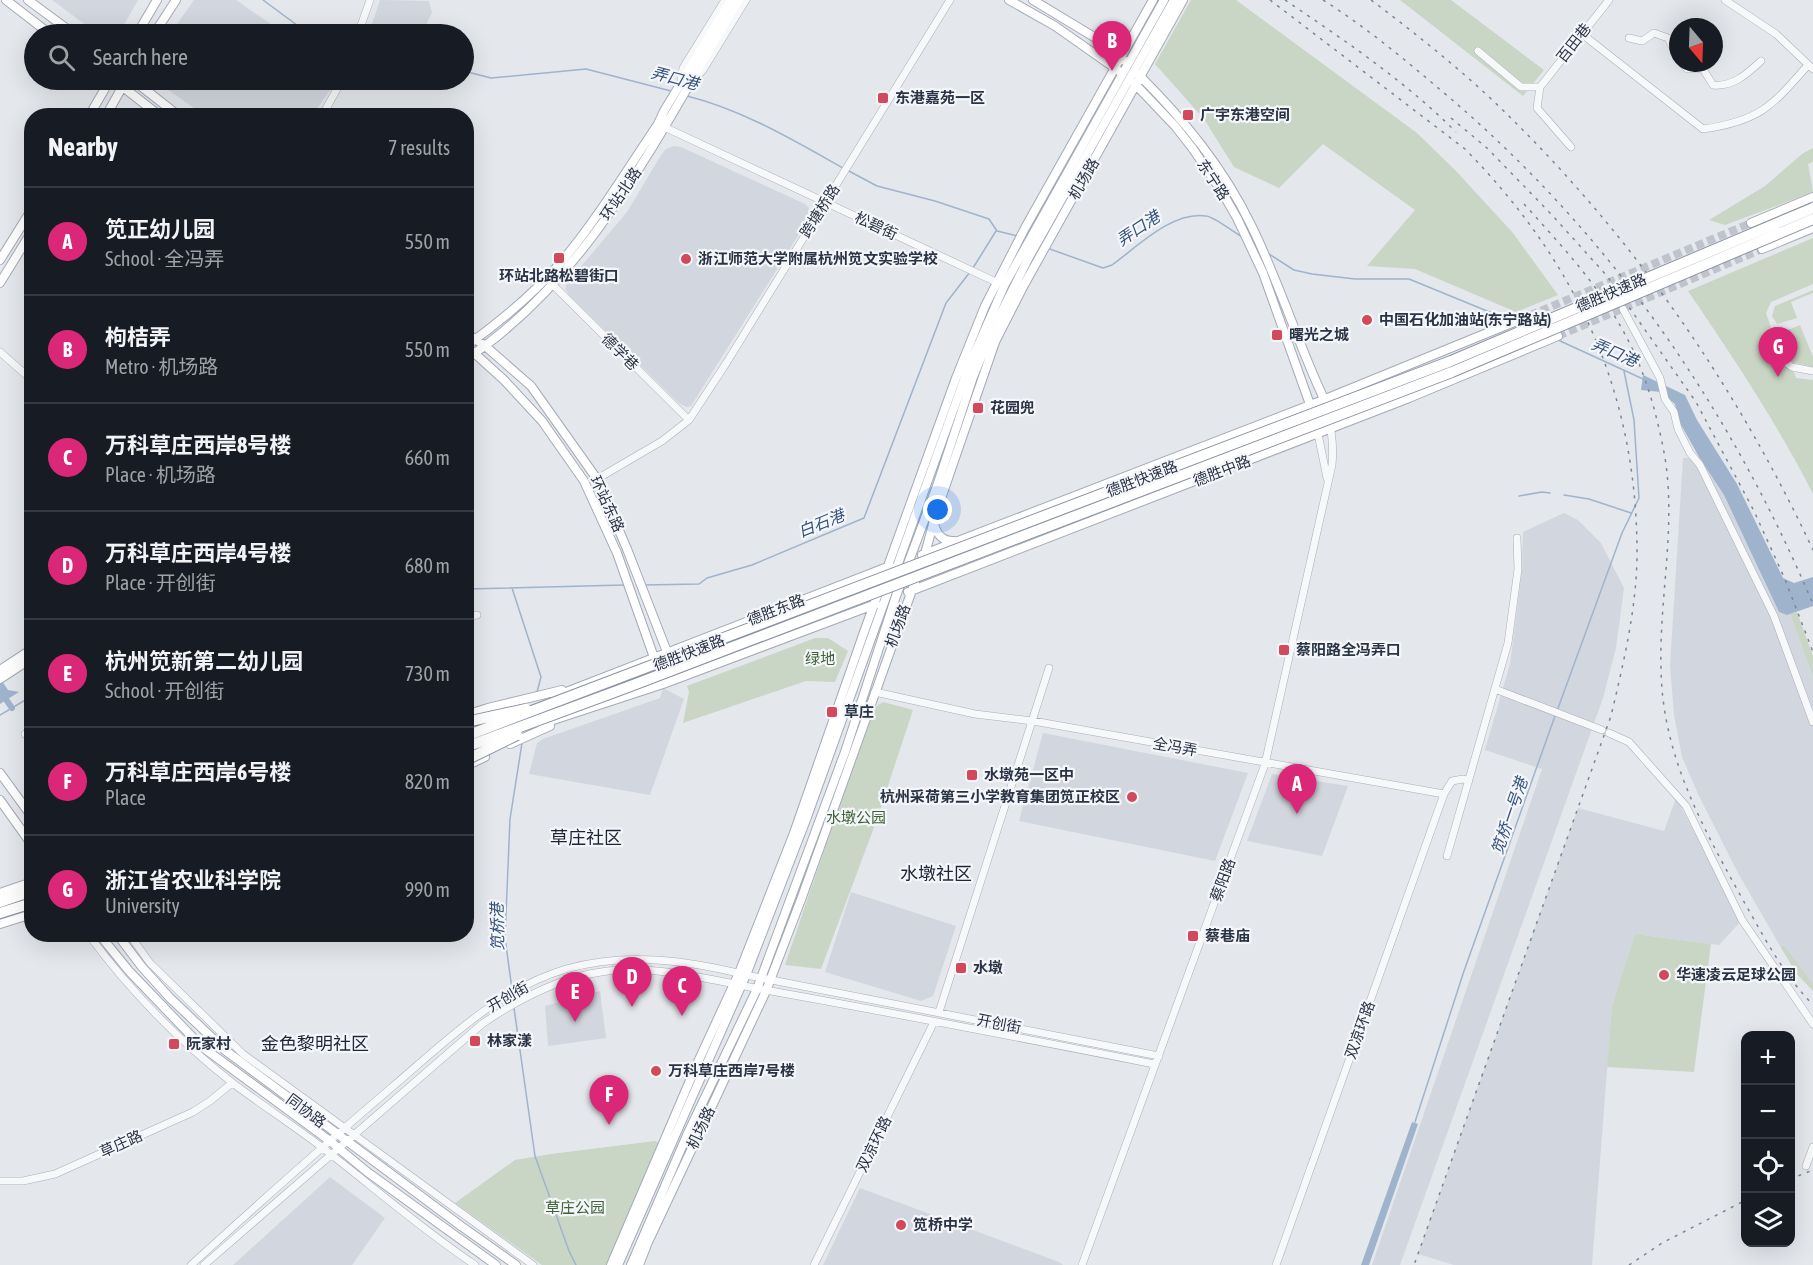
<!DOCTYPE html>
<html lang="en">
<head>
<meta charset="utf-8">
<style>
  body { margin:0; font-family:"Asap Condensed","Noto Sans SC",sans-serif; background:#242831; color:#f1f3f6 }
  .controls { position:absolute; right:18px; bottom:18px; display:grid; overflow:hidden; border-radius:12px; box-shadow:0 6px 24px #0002 }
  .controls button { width:54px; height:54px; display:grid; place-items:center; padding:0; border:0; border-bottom:2px solid #363941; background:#171b24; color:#f1f3f6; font:30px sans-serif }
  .compass { position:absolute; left:1669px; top:18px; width:54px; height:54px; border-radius:50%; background:#171b24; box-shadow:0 6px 24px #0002; rotate:161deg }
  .you { position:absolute; left:938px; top:510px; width:21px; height:21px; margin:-15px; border:4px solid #fff; border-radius:50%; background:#1a73e8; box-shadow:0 0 0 9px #1a73e833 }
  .badge { display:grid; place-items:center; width:39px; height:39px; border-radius:50%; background:#db2777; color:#fff; font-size:20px; font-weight:700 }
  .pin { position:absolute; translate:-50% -50px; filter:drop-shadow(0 2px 3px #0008) }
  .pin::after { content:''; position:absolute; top:32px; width:21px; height:18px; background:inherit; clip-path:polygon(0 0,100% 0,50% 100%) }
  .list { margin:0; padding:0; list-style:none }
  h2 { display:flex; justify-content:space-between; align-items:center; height:78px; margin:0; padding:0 24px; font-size:26px }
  h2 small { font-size:20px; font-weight:400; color:#9ea1a6 }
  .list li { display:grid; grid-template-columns:39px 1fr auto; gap:18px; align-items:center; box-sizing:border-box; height:108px; padding:0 24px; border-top:2px solid #363941 }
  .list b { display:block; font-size:22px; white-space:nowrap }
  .list p { margin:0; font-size:20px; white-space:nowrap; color:#9ea1a6 }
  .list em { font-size:20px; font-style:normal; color:#9ea1a6 }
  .icon { flex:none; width:33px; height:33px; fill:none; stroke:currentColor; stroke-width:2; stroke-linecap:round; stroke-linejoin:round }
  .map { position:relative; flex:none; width:1813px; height:1265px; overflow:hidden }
  .search { position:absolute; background:#171b24; box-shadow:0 6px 24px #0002; left:24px; top:24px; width:450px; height:66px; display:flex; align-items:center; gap:15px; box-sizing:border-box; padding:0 21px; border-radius:33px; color:#9ea1a6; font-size:22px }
  .panel { position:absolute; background:#171b24; box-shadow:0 6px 24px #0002; left:24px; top:108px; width:450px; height:834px; border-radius:24px }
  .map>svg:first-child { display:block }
  .built { fill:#d2d6de }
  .green { fill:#c9d6c5 }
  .water { fill:#9fb4cc }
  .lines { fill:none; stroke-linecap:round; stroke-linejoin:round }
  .stream { stroke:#9fb4cc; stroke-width:1.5 }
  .canal { stroke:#9fb4cc; stroke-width:6 }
  .major-tunnel { stroke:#bfc3cb; stroke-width:8; stroke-dasharray:8 4; stroke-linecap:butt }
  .minor-casing { stroke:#a9aeb7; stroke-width:8 }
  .major-casing { stroke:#a3abb8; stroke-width:10 }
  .highway-casing { stroke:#8b94a3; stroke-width:12 }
  .minor { stroke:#f7f8fa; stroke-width:7 }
  .major { stroke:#fff; stroke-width:8 }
  .highway { stroke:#fff; stroke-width:10 }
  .rail { stroke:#7d8696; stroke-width:1.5; stroke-dasharray:3 6; stroke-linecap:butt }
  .highway-bridge-casing { stroke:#8b94a3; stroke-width:12; stroke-linecap:butt }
  .highway-bridge { stroke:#fff; stroke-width:10 }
  .poi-dot { fill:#d1495b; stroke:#f4f6f9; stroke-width:2 }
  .labels { text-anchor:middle; stroke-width:4.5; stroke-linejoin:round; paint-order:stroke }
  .street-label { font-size:15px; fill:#2b3445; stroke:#f4f6f9 }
  .poi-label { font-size:15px; font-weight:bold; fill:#2b3445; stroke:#f4f6f9; text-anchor:start }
  .park-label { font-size:15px; fill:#3f6138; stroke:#f4f6f9 }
  .water-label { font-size:16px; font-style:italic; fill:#34527a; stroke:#f4f6f9 }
  .quarter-label { font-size:18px; fill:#1d2536; stroke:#f4f6f9 }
</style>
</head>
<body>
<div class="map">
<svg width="1813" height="1265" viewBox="0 0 1813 1265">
  <rect width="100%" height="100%" fill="#e4e7ec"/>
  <path class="built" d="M52,0H138L120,32L117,34H98Z
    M194,0H236L285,34H170Z
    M380,0L429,1L432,13L421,34H398L371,27Z
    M154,80H337L312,116L204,115Z
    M674,146L681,147L805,204L809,208L810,214L808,220L691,406L687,407L680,404L570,296L565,289L567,283L627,212L661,155L666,149Z
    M1699,457L1724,495L1779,612L1790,614L1813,677V984L1784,945L1780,946L1738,873L1698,794L1682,757L1674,715L1670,665L1683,458Z
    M1564,513L1578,520L1601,543L1624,588L1616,648L1603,698L1400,1265H1372L1542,769L1485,750L1510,664L1522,571L1523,532Z
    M663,688L684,699L650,795L529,774L537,743L543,739L660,698Z
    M1043,733L1248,773L1215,861L1019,821Z
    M1272,774L1348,786L1322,856L1247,841Z
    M1676,798L1742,920L1719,945L1635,934L1612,1006L1592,1265H1454L1418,1254L1578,808L1664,831Z
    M851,892L956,926L933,996L921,1001L825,972Z
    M600,991L606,1038L548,1046L545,1006Z
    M330,1177L385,1218L352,1265H233Z
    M860,1188L1059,1262L1063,1265H823Z"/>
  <path class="green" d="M1191,0H1236L1417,133L1456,171L1513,233L1558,295L1516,312L1415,269L1367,266L1415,210L1323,144L1279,188L1234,167L1204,119L1155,64Z
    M1400,0H1451L1544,70L1523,96Z
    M1813,148V162L1808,164L1813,192L1725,225L1709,220L1765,186L1802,154Z
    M1813,238V284L1771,302L1766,313L1784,365L1794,372L1796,378L1813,380V494C1777,423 1733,357 1688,291Z
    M1813,290V293L1791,302L1797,318L1777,324L1772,316L1775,306Z
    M1800,325L1813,357V367L1792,362L1780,337L1783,332Z
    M1797,612L1813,656V677L1790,614Z
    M815,638H828L848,651L835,682L806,681L683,723L689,692L687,686Z
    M883,702L913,710L876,822L821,969L785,965L872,709Z
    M1635,934L1711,944L1694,1072L1607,1067L1612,1006Z
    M1784,945L1813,984V991L1796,973L1780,946Z
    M655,1141L666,1147L613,1265H542L455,1203L515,1160L551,1154Z"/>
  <path class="water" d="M1643,375L1685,395L1697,420L1737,484L1783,578L1794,583L1813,577V606L1787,615L1779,612L1724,495L1699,457L1680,423L1675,404L1661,392L1641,390Z
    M0,678L8,690L19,692L0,704Z
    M1412,1122L1418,1124L1369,1265H1361Z"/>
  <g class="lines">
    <path class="stream" d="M263,0L309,34
      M464,71L491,78L586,69L671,91
      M687,96C743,110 793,140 843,168
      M847,170L877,186L935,201L989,219L997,231L1018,236
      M1047,248L1103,268L1112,265C1137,247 1172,211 1206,216C1215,217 1233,232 1242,237
      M1269,254L1294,270L1312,274L1355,279H1409L1509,320
      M973,268L996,231
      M1558,340L1643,379
      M1564,495L1589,499L1631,513
      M1519,496L1542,492L1550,493
      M644,585L699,584L707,578L752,565L864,518L946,303L970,272
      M512,588L541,677L537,692
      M466,589L624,585
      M1557,711L1622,533L1639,498L1634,420L1624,371
      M0,715L32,696
      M512,989L505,938L510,819L522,743
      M514,1008L535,1156L569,1251L576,1265
      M1415,1122L1464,971L1555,716"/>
    <path class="canal" d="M0,691L12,708"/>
    <path class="major-tunnel" d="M1519,320L1751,223
      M1558,336L1762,249"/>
    <g class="minor-casing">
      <path id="minor" d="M1725,0L1776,34L1813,69
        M358,34L370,0
        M1582,34L1703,129C1760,121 1772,106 1808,65
        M1629,38L1642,41L1654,33L1668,38L1678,57
        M1478,51L1521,87H1540
        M1682,63L1687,69H1703L1713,85C1733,87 1747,74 1761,61
        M681,79L683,68L725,0
        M695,79L703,70L746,0
        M1540,87L1609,0
        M1540,87L1537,108L1571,147
        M322,116L342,80
        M660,125L996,282
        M552,284L689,420
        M1623,309L1660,378L1665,399L1674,412L1678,429L1690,453L1700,465L1774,616L1813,722
        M1775,331L1788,364L1792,367L1813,371
        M0,352L32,380
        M1318,434L1327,478
        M597,479L662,441L689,420L727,362L950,0
        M466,617L477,615
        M1495,689L1602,730
        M875,692L975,714L1033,721L1444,794L1452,781L1463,779L1469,781
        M1609,733L1629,742L1686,806L1742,920L1813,1024
        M25,734L32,730
        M1447,856L1508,643L1518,569L1517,538
        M88,934C130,991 179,1041 234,1084C262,1105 291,1124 319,1145C371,1185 420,1228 475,1265
        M129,934L150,963L243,1054L533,1265
        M939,1012L1049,668
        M1806,1166L1813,1147
        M0,1181H23L55,1174L193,1112L210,1101L232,1083
        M191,1265C257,1205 323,1146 391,1088C444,1043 498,989 566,969C626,952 686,960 746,975L1159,1056
        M204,1265L482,1024C517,1000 558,978 601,972C653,963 719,982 771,991C899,1014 1027,1039 1154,1064
        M814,1265L934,1022
        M1082,1265L1265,764L1332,465C1334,443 1331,426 1325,404
        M1276,1265L1444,794"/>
    </g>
    <g class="major-casing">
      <path id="major" d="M6,0L50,34
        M28,0L74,34
        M1009,0L1055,26L1119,71
        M1033,0L1094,37L1125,61
        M137,34L157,0
        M154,34L176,0
        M1139,75C1184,120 1223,167 1251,225C1279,281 1297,342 1324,399
        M109,80L123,87L160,116
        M133,80L179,116
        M1134,83L1175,126L1193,149L1222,192L1237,218L1263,273L1312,410
        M89,116L110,80
        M106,116L126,80
        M1751,223L1813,197
        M1762,249L1813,228
        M0,260L32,209
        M0,283L32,231
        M466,333L484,345L531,386L597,479L627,549L669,657
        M466,346C501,321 535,293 563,260C598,218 627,170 658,124L664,111L731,0
        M472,351L504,380L542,421L584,481L617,553L662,680
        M466,359C594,275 662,126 739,0
        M934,523C936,534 943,542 955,541
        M922,555L1318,402L1519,320
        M908,592L1409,398L1558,336
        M0,670L32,649
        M0,679L32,658
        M556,696L890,566
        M466,715L488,708L562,690
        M541,724L663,684L876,604
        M510,744L550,726
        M466,766L485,757
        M0,773L32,817
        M0,800L32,845
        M0,893L32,882
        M0,924L32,914
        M99,934L129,971L201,1046L330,1141L366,1171L496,1265
        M117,934L142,967L170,998L226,1051L461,1226L516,1265
        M611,1265L697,1064L739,973L794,833L863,635L956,378L985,306L1025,228L1153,0
        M618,1265L746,975L807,817L969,366L1005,284L1164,0
        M631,1265L687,1135L757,989L845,752L896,596L937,486L973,377L992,331L1029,257L1174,0
        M639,1265L648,1242L766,991L802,897L925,554L936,513L995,342L1024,285L1183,0"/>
    </g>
    <g class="highway-casing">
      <path id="highway" d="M0,902L32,891
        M0,913L32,903"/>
    </g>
    <use href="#minor" class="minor"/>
    <use href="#major" class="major"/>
    <use href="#highway" class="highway"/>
    <path class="rail" d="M1270,0L1465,149C1575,261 1635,388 1637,546C1638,603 1624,661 1611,716L1414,1265
      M1285,0C1344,40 1405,81 1456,132
      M1323,0C1361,24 1397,53 1431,82C1603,224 1726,399 1813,604
      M1371,0C1411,30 1450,61 1487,95C1625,225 1733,379 1813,550
      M1451,118L1487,148L1552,215L1607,276L1696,402L1754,511L1784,577L1813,652
      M1524,204C1563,247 1604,291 1630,344C1646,376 1656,412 1663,447C1678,520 1659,595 1661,668C1662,755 1702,826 1743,900C1764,937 1783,974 1813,1005
      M1790,1179L1813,1170
      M1629,1265L1662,1243L1746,1200"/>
    <g class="highway-bridge-casing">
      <path id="highway-bridge" d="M466,722L526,709
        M466,736L1451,361L1813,208
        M466,747L628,687L1452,372L1813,219
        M466,760L517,735"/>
    </g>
    <use href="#highway-bridge" class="highway-bridge"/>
  </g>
  <g class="poi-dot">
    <rect x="877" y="92" width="12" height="12" rx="3"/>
    <rect x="1182" y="109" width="12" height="12" rx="3"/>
    <rect x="553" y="252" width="12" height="12" rx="3"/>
    <circle cx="686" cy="259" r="6"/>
    <circle cx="1367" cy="320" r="6"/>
    <rect x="1271" y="329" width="12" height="12" rx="3"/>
    <rect x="972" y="402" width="12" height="12" rx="3"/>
    <rect x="1278" y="644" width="12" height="12" rx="3"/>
    <rect x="826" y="706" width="12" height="12" rx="3"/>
    <rect x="966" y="769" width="12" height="12" rx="3"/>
    <circle cx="1132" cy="797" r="6"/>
    <rect x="1187" y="930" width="12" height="12" rx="3"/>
    <rect x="955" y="962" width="12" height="12" rx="3"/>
    <circle cx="1664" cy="975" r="6"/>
    <rect x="469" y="1035" width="12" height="12" rx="3"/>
    <rect x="168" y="1038" width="12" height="12" rx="3"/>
    <circle cx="656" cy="1071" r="6"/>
    <circle cx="901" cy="1225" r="6"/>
  </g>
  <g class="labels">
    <g class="street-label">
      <text transform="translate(1574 43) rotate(-52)" y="5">百田巷</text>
      <text transform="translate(1084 179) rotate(-60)" y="5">机场路</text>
      <text transform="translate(1213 180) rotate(57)" y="5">东宁路</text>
      <text transform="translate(621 194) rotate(-56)" y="5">环站北路</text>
      <text transform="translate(820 211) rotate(-58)" y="5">跨塘桥路</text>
      <text transform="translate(876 226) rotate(25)" y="5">松碧街</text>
      <text transform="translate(1611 293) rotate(-23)" y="5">德胜快速路</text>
      <text transform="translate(620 352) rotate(45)" y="5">德学巷</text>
      <text transform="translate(1222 471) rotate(-21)" y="5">德胜中路</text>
      <text transform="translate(1142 479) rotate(-21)" y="5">德胜快速路</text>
      <text transform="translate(607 504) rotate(65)" y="5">环站东路</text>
      <text transform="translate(776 610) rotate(-21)" y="5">德胜东路</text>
      <text transform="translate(898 626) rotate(-70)" y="5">机场路</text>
      <text transform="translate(689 653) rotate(-21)" y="5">德胜快速路</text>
      <text transform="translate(1175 747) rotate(10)" y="5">全冯弄</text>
      <text transform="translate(1223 880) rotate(-70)" y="5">蔡阳路</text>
      <text transform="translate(508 997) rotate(-30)" y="5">开创街</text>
      <text transform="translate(999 1024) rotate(11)" y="5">开创街</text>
      <text transform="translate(1360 1030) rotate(-70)" y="5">双凉环路</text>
      <text transform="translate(306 1111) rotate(37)" y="5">同协路</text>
      <text transform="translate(701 1128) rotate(-65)" y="5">机场路</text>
      <text transform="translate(121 1144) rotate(-24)" y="5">草庄路</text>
      <text transform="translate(874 1144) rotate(-64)" y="5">双凉环路</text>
    </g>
    <g class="poi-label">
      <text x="895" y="103">东港嘉苑一区</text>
      <text x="1200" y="120">广宇东港空间</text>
      <text x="698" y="264">浙江师范大学附属杭州笕文实验学校</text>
      <text x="559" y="281" text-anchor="middle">环站北路松碧街口</text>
      <text x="1379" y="325">中国石化加油站(东宁路站)</text>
      <text x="1289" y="340">曙光之城</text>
      <text x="990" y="413">花园兜</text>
      <text x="1296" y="655">蔡阳路全冯弄口</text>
      <text x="844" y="717">草庄</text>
      <text x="984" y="780">水墩苑一区中</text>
      <text x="1120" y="802" text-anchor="end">杭州采荷第三小学教育集团笕正校区</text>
      <text x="1205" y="941">蔡巷庙</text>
      <text x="973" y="973">水墩</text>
      <text x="1676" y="980">华速凌云足球公园</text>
      <text x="487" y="1046">林家漾</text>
      <text x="186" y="1049">阮家村</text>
      <text x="668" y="1076">万科草庄西岸7号楼</text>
      <text x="913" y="1230">笕桥中学</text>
    </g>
    <g class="park-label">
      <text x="820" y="664">绿地</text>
      <text x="856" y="823">水墩公园</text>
      <text x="575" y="1213">草庄公园</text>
    </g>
    <g class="water-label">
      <text transform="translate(675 78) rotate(15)" y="6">弄口港</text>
      <text transform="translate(1138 228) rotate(-34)" y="6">弄口港</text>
      <text transform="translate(1615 352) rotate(23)" y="6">弄口港</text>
      <text transform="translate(821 523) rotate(-22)" y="6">白石港</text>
      <text transform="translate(1509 816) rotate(-71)" y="6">笕桥一号港</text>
      <text transform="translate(497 927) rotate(-91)" y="6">笕桥港</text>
    </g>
    <g class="quarter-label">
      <text x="586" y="844">草庄社区</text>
      <text x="936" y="880">水墩社区</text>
      <text x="315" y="1050">金色黎明社区</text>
    </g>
  </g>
</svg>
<div class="controls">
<button>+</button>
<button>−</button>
<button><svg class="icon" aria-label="locate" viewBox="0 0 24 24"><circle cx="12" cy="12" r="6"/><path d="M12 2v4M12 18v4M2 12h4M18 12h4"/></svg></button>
<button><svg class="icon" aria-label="layers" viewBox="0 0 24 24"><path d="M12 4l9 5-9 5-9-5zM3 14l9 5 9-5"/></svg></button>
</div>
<svg class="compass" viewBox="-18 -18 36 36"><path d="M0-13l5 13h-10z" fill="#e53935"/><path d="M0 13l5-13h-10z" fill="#9ea1a6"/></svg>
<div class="you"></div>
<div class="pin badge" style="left:1297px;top:814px">A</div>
<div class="pin badge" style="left:1112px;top:71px">B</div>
<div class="pin badge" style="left:682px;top:1016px">C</div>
<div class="pin badge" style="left:632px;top:1007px">D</div>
<div class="pin badge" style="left:575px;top:1022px">E</div>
<div class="pin badge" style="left:609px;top:1125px">F</div>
<div class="pin badge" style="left:1778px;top:377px">G</div>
<div class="search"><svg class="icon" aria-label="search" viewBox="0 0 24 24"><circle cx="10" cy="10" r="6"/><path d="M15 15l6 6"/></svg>Search here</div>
<section class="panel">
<h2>Nearby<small>7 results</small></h2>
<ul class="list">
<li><span class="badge">A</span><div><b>笕正幼儿园</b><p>School · 全冯弄</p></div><em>550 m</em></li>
<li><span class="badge">B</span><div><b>枸桔弄</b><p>Metro · 机场路</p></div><em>550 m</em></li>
<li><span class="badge">C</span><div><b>万科草庄西岸8号楼</b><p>Place · 机场路</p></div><em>660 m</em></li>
<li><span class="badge">D</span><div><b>万科草庄西岸4号楼</b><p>Place · 开创街</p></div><em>680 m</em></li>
<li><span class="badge">E</span><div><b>杭州笕新第二幼儿园</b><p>School · 开创街</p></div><em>730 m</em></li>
<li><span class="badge">F</span><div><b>万科草庄西岸6号楼</b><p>Place</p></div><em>820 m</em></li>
<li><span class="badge">G</span><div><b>浙江省农业科学院</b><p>University</p></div><em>990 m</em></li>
</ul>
</section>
</div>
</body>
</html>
